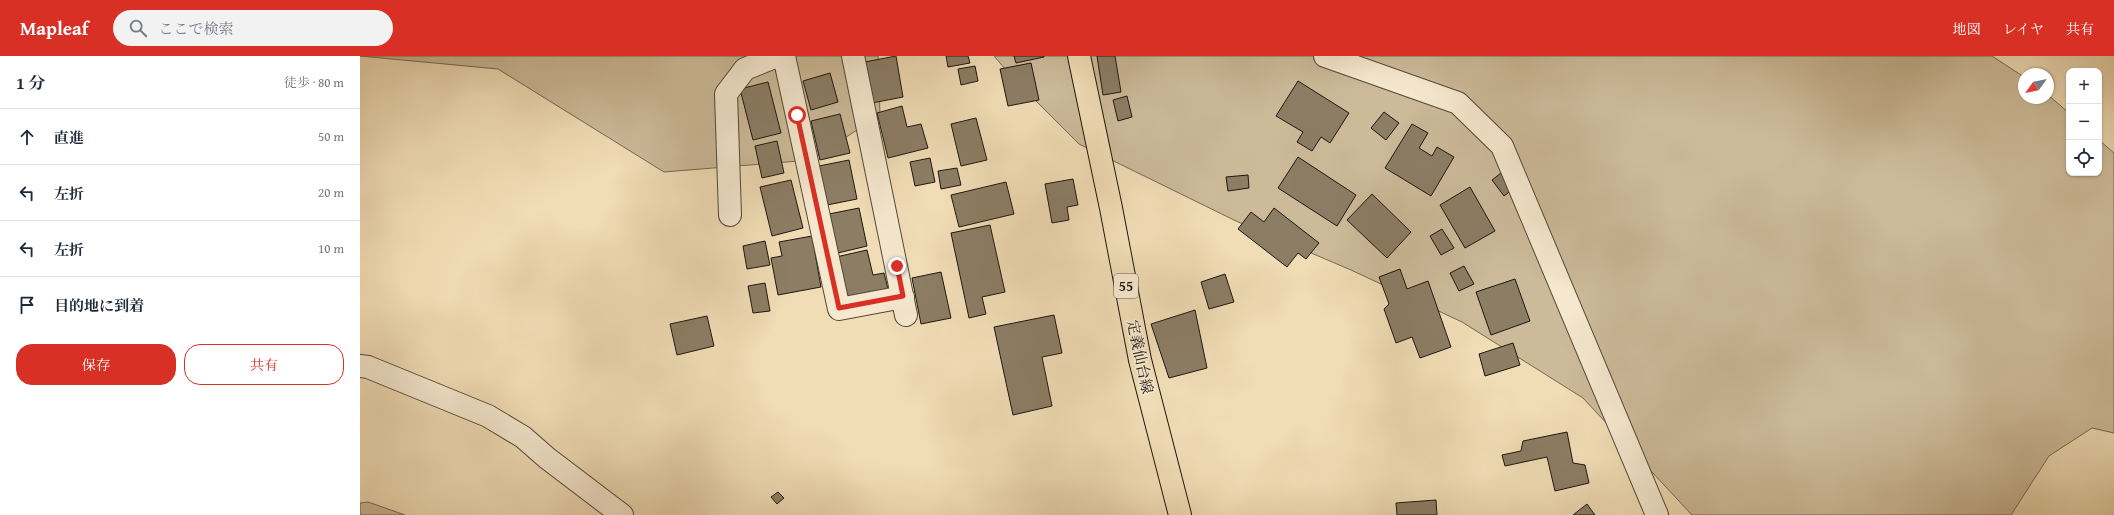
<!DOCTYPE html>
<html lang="ja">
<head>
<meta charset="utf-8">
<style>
  body { margin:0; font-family:"Gentium Book Plus","Noto Serif JP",serif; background:#f2f2f3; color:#1f2937 }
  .controls { position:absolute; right:12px; top:12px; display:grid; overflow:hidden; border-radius:8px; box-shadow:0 1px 3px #0004 }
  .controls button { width:36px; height:36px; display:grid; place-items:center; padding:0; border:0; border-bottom:1px solid #e0e1e3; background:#fff; color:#1f2937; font:20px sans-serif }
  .compass { position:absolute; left:1658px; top:12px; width:36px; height:36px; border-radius:50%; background:#fff; box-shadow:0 1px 3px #0004; rotate:237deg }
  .stop { position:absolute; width:12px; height:12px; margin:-9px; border:3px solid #d93025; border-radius:50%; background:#fff }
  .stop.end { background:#d93025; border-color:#fff; box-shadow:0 1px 4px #0008 }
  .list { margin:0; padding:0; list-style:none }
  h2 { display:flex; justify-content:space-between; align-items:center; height:52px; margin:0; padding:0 16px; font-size:17px }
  h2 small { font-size:13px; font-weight:400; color:#747a83 }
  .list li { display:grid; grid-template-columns:26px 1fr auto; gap:12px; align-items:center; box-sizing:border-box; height:56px; padding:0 16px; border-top:1px solid #e0e1e3 }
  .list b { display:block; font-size:15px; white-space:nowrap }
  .list em { font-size:13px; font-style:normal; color:#747a83 }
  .actions { display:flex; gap:8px; padding:12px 16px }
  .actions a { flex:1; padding:9px 0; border:1px solid #d93025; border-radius:16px; text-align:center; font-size:14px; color:#d93025 }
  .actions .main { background:#d93025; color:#fff }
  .icon { flex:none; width:22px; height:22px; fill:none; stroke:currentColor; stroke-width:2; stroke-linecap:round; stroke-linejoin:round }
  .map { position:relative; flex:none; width:1754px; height:459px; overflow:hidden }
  header { display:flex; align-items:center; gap:24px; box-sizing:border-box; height:56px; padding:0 20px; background:#d93025; color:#fff }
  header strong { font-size:19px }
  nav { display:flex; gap:22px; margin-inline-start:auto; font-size:14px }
  .search { width:280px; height:36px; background:#f2f2f3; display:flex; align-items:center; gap:10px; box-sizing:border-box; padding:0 14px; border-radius:22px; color:#747a83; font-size:15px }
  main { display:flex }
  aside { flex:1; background:#fff }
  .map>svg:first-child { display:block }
  .green { fill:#ccba99; stroke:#766854 }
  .building { fill:#8c7d65; stroke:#1f160f }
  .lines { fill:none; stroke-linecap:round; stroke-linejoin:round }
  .minor-casing { stroke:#534838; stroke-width:24 }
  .major-casing { stroke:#1f160f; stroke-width:24 }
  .minor { stroke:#f5e8cf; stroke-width:22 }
  .major { stroke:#f0dcb5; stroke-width:22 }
  .route { stroke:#d93025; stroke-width:5 }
  .labels { text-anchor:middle; stroke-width:3.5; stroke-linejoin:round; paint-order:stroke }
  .shield { fill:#f5e8cf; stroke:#5f5549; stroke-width:1 }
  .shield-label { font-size:14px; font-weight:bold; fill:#1f160f }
  .street-label { font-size:15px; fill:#1f160f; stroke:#f5e8cf }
</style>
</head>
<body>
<header>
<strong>Mapleaf</strong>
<div class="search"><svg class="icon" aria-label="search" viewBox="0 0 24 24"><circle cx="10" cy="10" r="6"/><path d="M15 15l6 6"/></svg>ここで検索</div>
<nav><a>地図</a><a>レイヤ</a><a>共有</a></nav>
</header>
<main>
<aside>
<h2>1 分<small>徒歩 · 80 m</small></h2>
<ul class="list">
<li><svg class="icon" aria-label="ahead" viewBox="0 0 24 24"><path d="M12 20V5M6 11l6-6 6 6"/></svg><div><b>直進</b></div><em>50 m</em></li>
<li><svg class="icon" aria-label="left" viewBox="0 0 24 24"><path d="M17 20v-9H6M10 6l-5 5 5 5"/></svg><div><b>左折</b></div><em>20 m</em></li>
<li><svg class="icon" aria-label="left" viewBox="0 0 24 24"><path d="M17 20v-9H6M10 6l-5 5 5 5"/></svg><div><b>左折</b></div><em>10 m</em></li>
<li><svg class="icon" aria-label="arrive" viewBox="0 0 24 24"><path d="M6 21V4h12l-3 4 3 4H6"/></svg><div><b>目的地に到着</b></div></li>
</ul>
<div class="actions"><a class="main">保存</a><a>共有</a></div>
</aside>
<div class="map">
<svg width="1754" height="459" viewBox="0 0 1754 459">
  <rect width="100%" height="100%" fill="#f0dcb5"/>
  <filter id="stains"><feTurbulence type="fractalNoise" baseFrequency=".005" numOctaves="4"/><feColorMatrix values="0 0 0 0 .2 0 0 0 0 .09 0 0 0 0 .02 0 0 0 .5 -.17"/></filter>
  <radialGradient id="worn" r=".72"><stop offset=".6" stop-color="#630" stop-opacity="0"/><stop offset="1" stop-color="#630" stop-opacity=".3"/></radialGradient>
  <path class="green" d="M0,0H518L520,59L451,104L304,116L138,13Z
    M634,0H1632L1664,21V42H1688V39L1709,57V117H1739V84L1754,97V377L1732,372L1689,400L1651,459H1332L1223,342L1102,266L991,214L876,165L719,88L651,20Z
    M8,446L45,459H0V447Z"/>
  <path class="building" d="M536,0L543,41L512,47L505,6Z
    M586,0H608L610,7L588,11Z
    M654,0H684V1L656,7Z
    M737,0H755L761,36L743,39Z
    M671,7L679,44L648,50L640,13Z
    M615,10L618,25L601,29L598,13Z
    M470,17L478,46L451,54L443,25Z
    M938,25L989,57L970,87L961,81L952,95L937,86L943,76L916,60Z
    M408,26L421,77L393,84L380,33Z
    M767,40L772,61L758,65L753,44Z
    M542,50L547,71L561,68L568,92L528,102L517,57Z
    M1024,56L1039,67L1026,84L1011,72Z
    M480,58L490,97L460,104L451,65Z
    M616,62L627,104L601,110L591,68Z
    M1052,68L1068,77L1059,92L1072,100L1077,91L1094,101L1071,140L1025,112Z
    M417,85L424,117L402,122L395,90Z
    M938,101L996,139L977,170L918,132Z
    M570,102L575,126L555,130L550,106Z
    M489,104L497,143L467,149L459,110Z
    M597,112L601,129L581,133L578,115Z
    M1141,117L1153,133L1144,140L1132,124Z
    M888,119L889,132L868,135L866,121Z
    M713,123L718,149L707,151L709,164L692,167L685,128Z
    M431,124L443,172L412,180L400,131Z
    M646,126L654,158L599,171L591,139Z
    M1110,131L1135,175L1105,192L1080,149Z
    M1012,138L1051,176L1027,202L987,164Z
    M499,152L507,190L478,197L469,158Z
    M914,152L959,187L946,203L938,197L927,211L878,173L891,156L904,166Z
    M630,169L645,236L622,241L626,258L609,262L591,177Z
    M1082,173L1094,192L1081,199L1070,180Z
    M452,180L461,231L418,239L411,202L422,200L419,186Z
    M405,185L410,209L387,213L383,190Z
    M507,194L513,219L524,217L528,233L486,243L476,201Z
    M1104,210L1114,228L1099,235L1090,217Z
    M1040,213L1047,233L1068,225L1091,291L1060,302L1052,281L1036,287L1024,253L1029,248L1019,221Z
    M581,216L591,262L561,268L552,222Z
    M865,218L874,246L849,253L841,226Z
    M1155,223L1170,265L1131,279L1116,236Z
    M405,227L410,255L393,257L388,230Z
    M835,254L847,312L809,322L791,268Z
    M694,259L702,297L682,301L692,350L653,359L634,271Z
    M347,260L354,290L317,299L310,268Z
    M1153,287L1160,309L1125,320L1119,298Z
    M1207,376L1213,407L1225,409L1229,427L1195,435L1187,401L1145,410L1142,399L1161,395L1163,385Z
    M418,436L424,442L417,448L411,441Z
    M1076,444L1077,459H1037L1036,447Z
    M1227,448L1235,459H1213Z"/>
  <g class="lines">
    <g class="minor-casing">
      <path id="minor" d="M424,0L479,253L543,241
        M493,0L546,259
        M965,0L1098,47L1142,90L1297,459
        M370,159L366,38L385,13L417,0
        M0,310L8,311L128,360L163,381L187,402L262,459"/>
    </g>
    <g class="major-casing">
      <path id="major" d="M719,0L751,152L780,304L820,459"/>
    </g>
    <use href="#minor" class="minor"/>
    <use href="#major" class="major"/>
  </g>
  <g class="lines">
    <path class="route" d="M437,59L479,252L543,240L537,210"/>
  </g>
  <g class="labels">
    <rect class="shield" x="754" y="218" width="24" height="24" rx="3"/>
    <g class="shield-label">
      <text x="766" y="235">55</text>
    </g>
    <g class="street-label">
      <text transform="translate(780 301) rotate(78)" y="5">定義仙台線</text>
    </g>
  </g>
  <rect width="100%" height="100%" filter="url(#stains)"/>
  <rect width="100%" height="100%" fill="url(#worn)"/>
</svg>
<div class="controls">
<button>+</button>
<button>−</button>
<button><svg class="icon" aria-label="locate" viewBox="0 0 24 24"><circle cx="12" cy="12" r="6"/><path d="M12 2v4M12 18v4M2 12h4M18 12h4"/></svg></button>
</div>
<svg class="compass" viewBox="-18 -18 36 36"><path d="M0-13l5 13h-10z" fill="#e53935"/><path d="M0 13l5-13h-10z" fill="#747a83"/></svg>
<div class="stop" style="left:437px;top:59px"></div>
<div class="stop end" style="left:537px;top:210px"></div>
</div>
</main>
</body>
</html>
